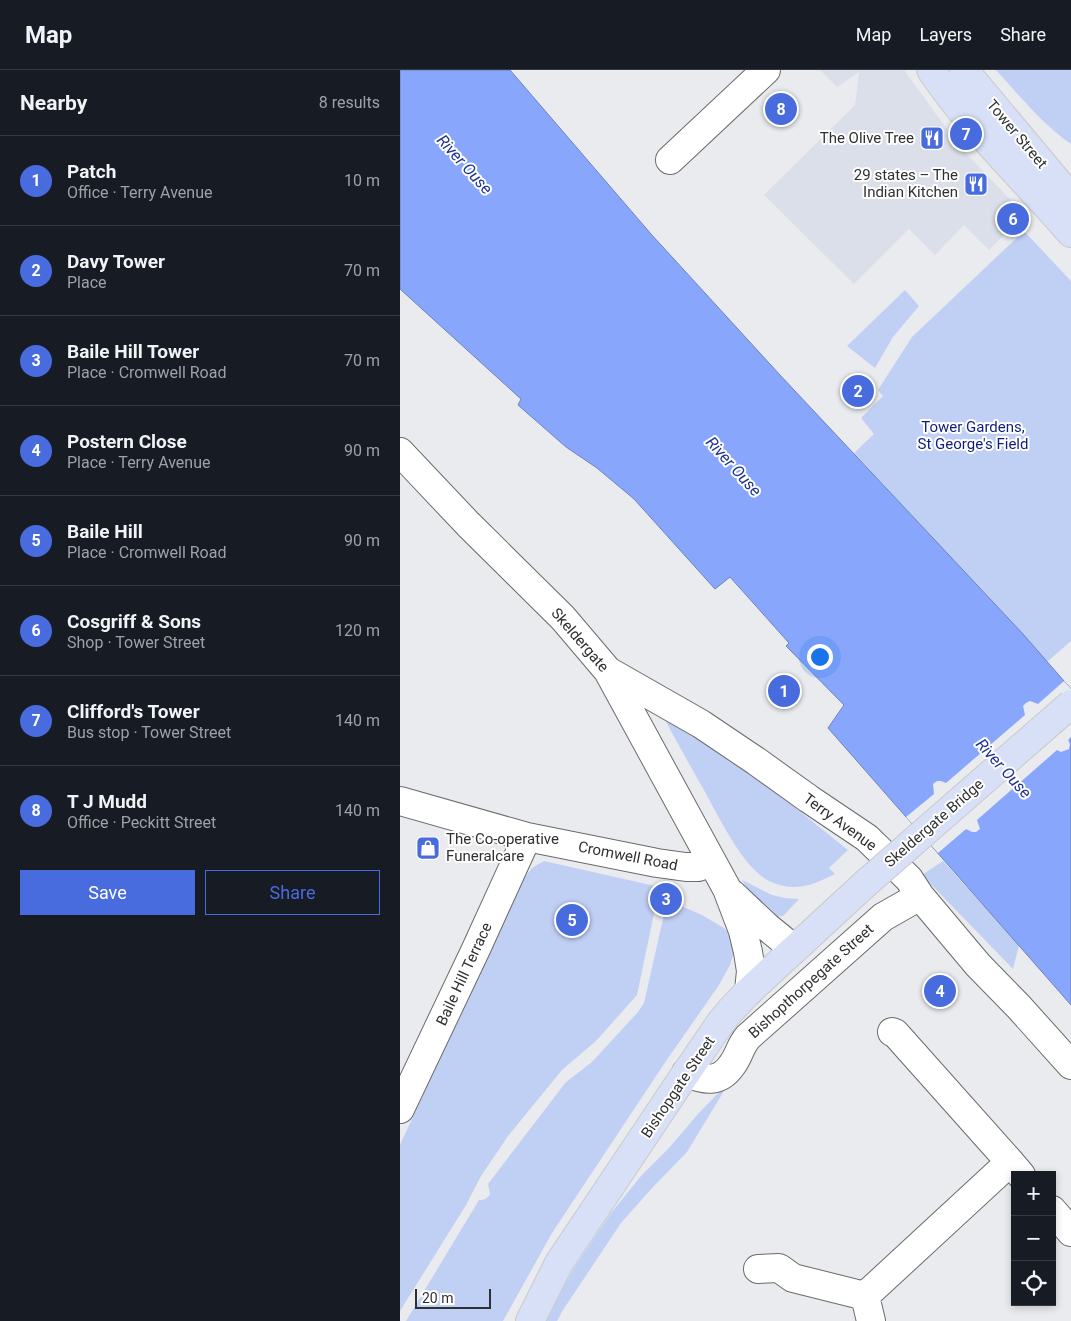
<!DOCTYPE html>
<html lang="en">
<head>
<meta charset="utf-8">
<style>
  body { margin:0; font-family:Roboto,sans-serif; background:#20242c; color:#f1f3f6 }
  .controls { position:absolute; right:15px; bottom:15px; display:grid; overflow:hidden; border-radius:0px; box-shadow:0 2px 8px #0003 }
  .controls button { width:45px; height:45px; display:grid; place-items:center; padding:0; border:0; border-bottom:1px solid #363941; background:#171b24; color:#f1f3f6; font:25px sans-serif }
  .scale { position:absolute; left:15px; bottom:12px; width:76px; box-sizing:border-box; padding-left:5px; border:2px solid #2f3031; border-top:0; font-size:14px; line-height:18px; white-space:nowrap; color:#2f3031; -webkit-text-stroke:4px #fff; paint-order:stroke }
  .you { position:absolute; left:419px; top:586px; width:18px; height:18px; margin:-12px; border:4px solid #fff; border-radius:50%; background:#1a73e8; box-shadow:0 0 0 8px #1a73e833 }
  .badge { display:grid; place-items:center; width:32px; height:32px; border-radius:50%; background:#486bde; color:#fff; font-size:16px; font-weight:700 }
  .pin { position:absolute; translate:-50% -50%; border:2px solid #fff; box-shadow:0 1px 5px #0006 }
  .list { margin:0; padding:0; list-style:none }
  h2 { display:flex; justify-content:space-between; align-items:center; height:65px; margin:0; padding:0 20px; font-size:21px }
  h2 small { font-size:16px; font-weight:400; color:#9ea1a6 }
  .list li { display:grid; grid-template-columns:32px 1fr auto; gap:15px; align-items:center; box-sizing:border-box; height:90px; padding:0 20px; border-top:1px solid #363941 }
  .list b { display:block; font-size:19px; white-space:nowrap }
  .list p { margin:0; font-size:16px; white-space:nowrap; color:#9ea1a6 }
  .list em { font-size:16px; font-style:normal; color:#9ea1a6 }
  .actions { display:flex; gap:10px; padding:15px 20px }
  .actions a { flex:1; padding:11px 0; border:1px solid #486bde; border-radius:0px; text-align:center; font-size:18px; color:#486bde }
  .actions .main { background:#486bde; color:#fff }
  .icon { flex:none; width:28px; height:28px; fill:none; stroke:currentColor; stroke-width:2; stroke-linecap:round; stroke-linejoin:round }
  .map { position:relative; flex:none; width:671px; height:1251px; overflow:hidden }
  header { display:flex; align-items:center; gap:30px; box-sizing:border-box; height:70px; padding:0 25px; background:#171b24; border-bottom:1px solid #363941 }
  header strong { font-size:24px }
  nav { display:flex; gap:28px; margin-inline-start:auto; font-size:18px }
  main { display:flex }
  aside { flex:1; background:#171b24 }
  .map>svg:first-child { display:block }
  .built { fill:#dbdfe9 }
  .green { fill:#c0cff4 }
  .water { fill:#88a7fc; stroke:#6d83bf }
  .pier { fill:#eaebee }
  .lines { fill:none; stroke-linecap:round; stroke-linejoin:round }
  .minor-casing { stroke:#6a6b6d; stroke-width:30 }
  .major-casing { stroke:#c9c9c9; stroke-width:30 }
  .minor { stroke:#fff; stroke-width:28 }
  .major { stroke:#d7e0f6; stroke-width:28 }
  .major-bridge-casing { stroke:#c9c9c9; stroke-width:30; stroke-linecap:butt }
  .major-bridge { stroke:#d7e0f6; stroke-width:28 }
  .labels { text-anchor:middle; stroke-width:4; stroke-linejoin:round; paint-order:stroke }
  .street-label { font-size:15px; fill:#2f3031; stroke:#fff }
  .poi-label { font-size:15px; fill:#2f3031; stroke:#fff; text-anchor:end }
  .park-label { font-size:15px; fill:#101d7c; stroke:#fff }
  .water-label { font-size:16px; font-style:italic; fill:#1e3392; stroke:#fff }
</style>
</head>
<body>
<header>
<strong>Map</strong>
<nav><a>Map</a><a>Layers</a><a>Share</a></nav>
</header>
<main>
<aside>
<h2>Nearby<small>8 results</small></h2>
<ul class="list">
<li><span class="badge">1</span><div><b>Patch</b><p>Office · Terry Avenue</p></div><em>10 m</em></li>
<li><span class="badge">2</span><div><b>Davy Tower</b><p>Place</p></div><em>70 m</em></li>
<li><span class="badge">3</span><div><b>Baile Hill Tower</b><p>Place · Cromwell Road</p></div><em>70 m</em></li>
<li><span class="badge">4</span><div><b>Postern Close</b><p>Place · Terry Avenue</p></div><em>90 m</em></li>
<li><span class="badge">5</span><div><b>Baile Hill</b><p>Place · Cromwell Road</p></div><em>90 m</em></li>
<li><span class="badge">6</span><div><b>Cosgriff &amp; Sons</b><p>Shop · Tower Street</p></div><em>120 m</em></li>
<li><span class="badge">7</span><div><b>Clifford's Tower</b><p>Bus stop · Tower Street</p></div><em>140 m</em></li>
<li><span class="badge">8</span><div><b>T J Mudd</b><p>Office · Peckitt Street</p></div><em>140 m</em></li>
</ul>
<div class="actions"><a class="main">Save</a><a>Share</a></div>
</aside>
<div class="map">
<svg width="671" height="1251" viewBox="0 0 671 1251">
  <rect width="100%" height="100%" fill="#eaebee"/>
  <path class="built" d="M420,0H504L560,77L626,146L601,168L589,180L564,155L535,185L509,159L454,214L364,125L455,35L459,2L437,17Z"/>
  <path class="green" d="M596,0H671V74C642,54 620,26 596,0Z
    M624,161L671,211V571L647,592L454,383L474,364L461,348L483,326L478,320L512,267Z
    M505,220L519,236L493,267L475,298L447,276Z
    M264,648L317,681L363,712L448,780L429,798L435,804C413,815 394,823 369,811C343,798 319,747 305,722C291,697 277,673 264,648Z
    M144,791L264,818L260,820L257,829L237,925L196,971L162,1000L108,1066L81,1106L66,1135L0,1241V1075L121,812L132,798Z
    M543,791L619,875L613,899L522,805Z
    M342,810L372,825L385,828L399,829L383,846L372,847L349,821Z
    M274,833L302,845L324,858L336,871L335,879L330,895L319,915L264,994L152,1163L103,1251H6L79,1130C84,1130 87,1129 90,1124L88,1114L166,1012L192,992L238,942L244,933L265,840L272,838Z
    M330,1011L287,1082L253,1117L221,1153L163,1240L157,1251H144L174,1198L211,1143L241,1106L269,1078L297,1045Z"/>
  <path class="water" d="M0,0H110L251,164L380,305L623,564L671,619V935L428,658L444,635L386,576L389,573L330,507L315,519L234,429L197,398L166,377L118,335L121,329L0,219Z"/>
  <path class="pier" d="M664,611L671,619V667L668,670L670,674L669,679L661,682L657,680L577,750L580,759L576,762H572L566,759L538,783L506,747L534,724L533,714L537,711H541L546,713L625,645L623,636L626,633L630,631L638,634Z"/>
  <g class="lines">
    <g class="minor-casing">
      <path id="minor" d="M270,90L366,0
        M0,382L68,454L163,548L208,601L327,819L343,861L348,882L351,901L349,921
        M208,601L301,654L356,691L409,729L467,768L509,809L520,826L578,895L619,937L671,995
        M0,731L127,767L257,793L286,797H298L312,792
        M332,824L367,857L394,879
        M492,962L495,963L610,1092
        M286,1003C304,1010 319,1014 332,995C339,986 340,976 348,967L483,847L520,826
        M0,1039L76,879L127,767
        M652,1140L671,1162
        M358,1199L379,1198L393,1208L465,1226
        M465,1226L610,1092L621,1105
        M465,1226L471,1251"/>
    </g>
    <g class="major-casing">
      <path id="major" d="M531,0C570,58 625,110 671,163
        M564,0L671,128
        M130,1251L159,1193L282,1009L321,952L331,940L349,921L465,814"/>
    </g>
    <use href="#minor" class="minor"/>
    <use href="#major" class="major"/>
    <g class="major-bridge-casing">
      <path id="major-bridge" d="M465,814L671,634"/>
    </g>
    <use href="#major-bridge" class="major-bridge"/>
  </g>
  <defs>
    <g id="restaurant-square" transform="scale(1.25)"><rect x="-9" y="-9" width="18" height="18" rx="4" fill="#486bde" stroke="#fff"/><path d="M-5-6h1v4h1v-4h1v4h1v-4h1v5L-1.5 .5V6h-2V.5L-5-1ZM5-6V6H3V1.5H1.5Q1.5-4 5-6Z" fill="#fff"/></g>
    <g id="shop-square" transform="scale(1.25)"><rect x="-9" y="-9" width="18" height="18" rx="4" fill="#486bde" stroke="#fff"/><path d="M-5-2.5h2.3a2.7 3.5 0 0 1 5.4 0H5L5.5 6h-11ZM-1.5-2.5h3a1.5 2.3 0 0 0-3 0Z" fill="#fff"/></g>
  </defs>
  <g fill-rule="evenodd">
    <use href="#restaurant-square" x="532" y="68"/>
    <use href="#restaurant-square" x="576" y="114"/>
    <use href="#shop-square" x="28" y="778"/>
  </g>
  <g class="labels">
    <g class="street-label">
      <text transform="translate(617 64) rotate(50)" y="5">Tower Street</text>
      <text transform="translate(180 570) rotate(49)" y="5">Skeldergate</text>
      <text transform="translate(440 752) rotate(36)" y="5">Terry Avenue</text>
      <text transform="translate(534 753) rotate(-41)" y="5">Skeldergate Bridge</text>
      <text transform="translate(228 786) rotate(11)" y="5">Cromwell Road</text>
      <text transform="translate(64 904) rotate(-65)" y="5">Baile Hill Terrace</text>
      <text transform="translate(411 911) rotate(-42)" y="5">Bishopthorpegate Street</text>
      <text transform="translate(278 1017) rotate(-56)" y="5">Bishopgate Street</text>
    </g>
    <g class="poi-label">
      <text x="514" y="73">The Olive Tree</text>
      <text x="558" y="110">29 states – The<tspan x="558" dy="17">Indian Kitchen</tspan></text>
      <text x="46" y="774" text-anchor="start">The Co-operative<tspan x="46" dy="17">Funeralcare</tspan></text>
    </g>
    <g class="park-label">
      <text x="573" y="362">Tower Gardens,<tspan x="573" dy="17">St George's Field</tspan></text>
    </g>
    <g class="water-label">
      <text transform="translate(65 94) rotate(48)" y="6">River Ouse</text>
      <text transform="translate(334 396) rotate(48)" y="6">River Ouse</text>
      <text transform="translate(604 698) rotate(48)" y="6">River Ouse</text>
    </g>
  </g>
</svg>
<div class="controls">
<button>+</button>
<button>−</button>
<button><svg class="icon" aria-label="locate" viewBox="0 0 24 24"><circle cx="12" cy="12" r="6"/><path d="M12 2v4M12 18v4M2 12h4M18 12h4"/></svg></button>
</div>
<div class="scale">20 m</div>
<div class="you"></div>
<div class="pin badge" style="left:384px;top:621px">1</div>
<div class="pin badge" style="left:458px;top:321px">2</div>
<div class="pin badge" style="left:266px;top:829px">3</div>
<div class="pin badge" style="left:540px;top:921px">4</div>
<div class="pin badge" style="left:172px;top:850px">5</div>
<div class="pin badge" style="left:613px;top:149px">6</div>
<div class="pin badge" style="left:566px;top:64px">7</div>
<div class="pin badge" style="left:381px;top:39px">8</div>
</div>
</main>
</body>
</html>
